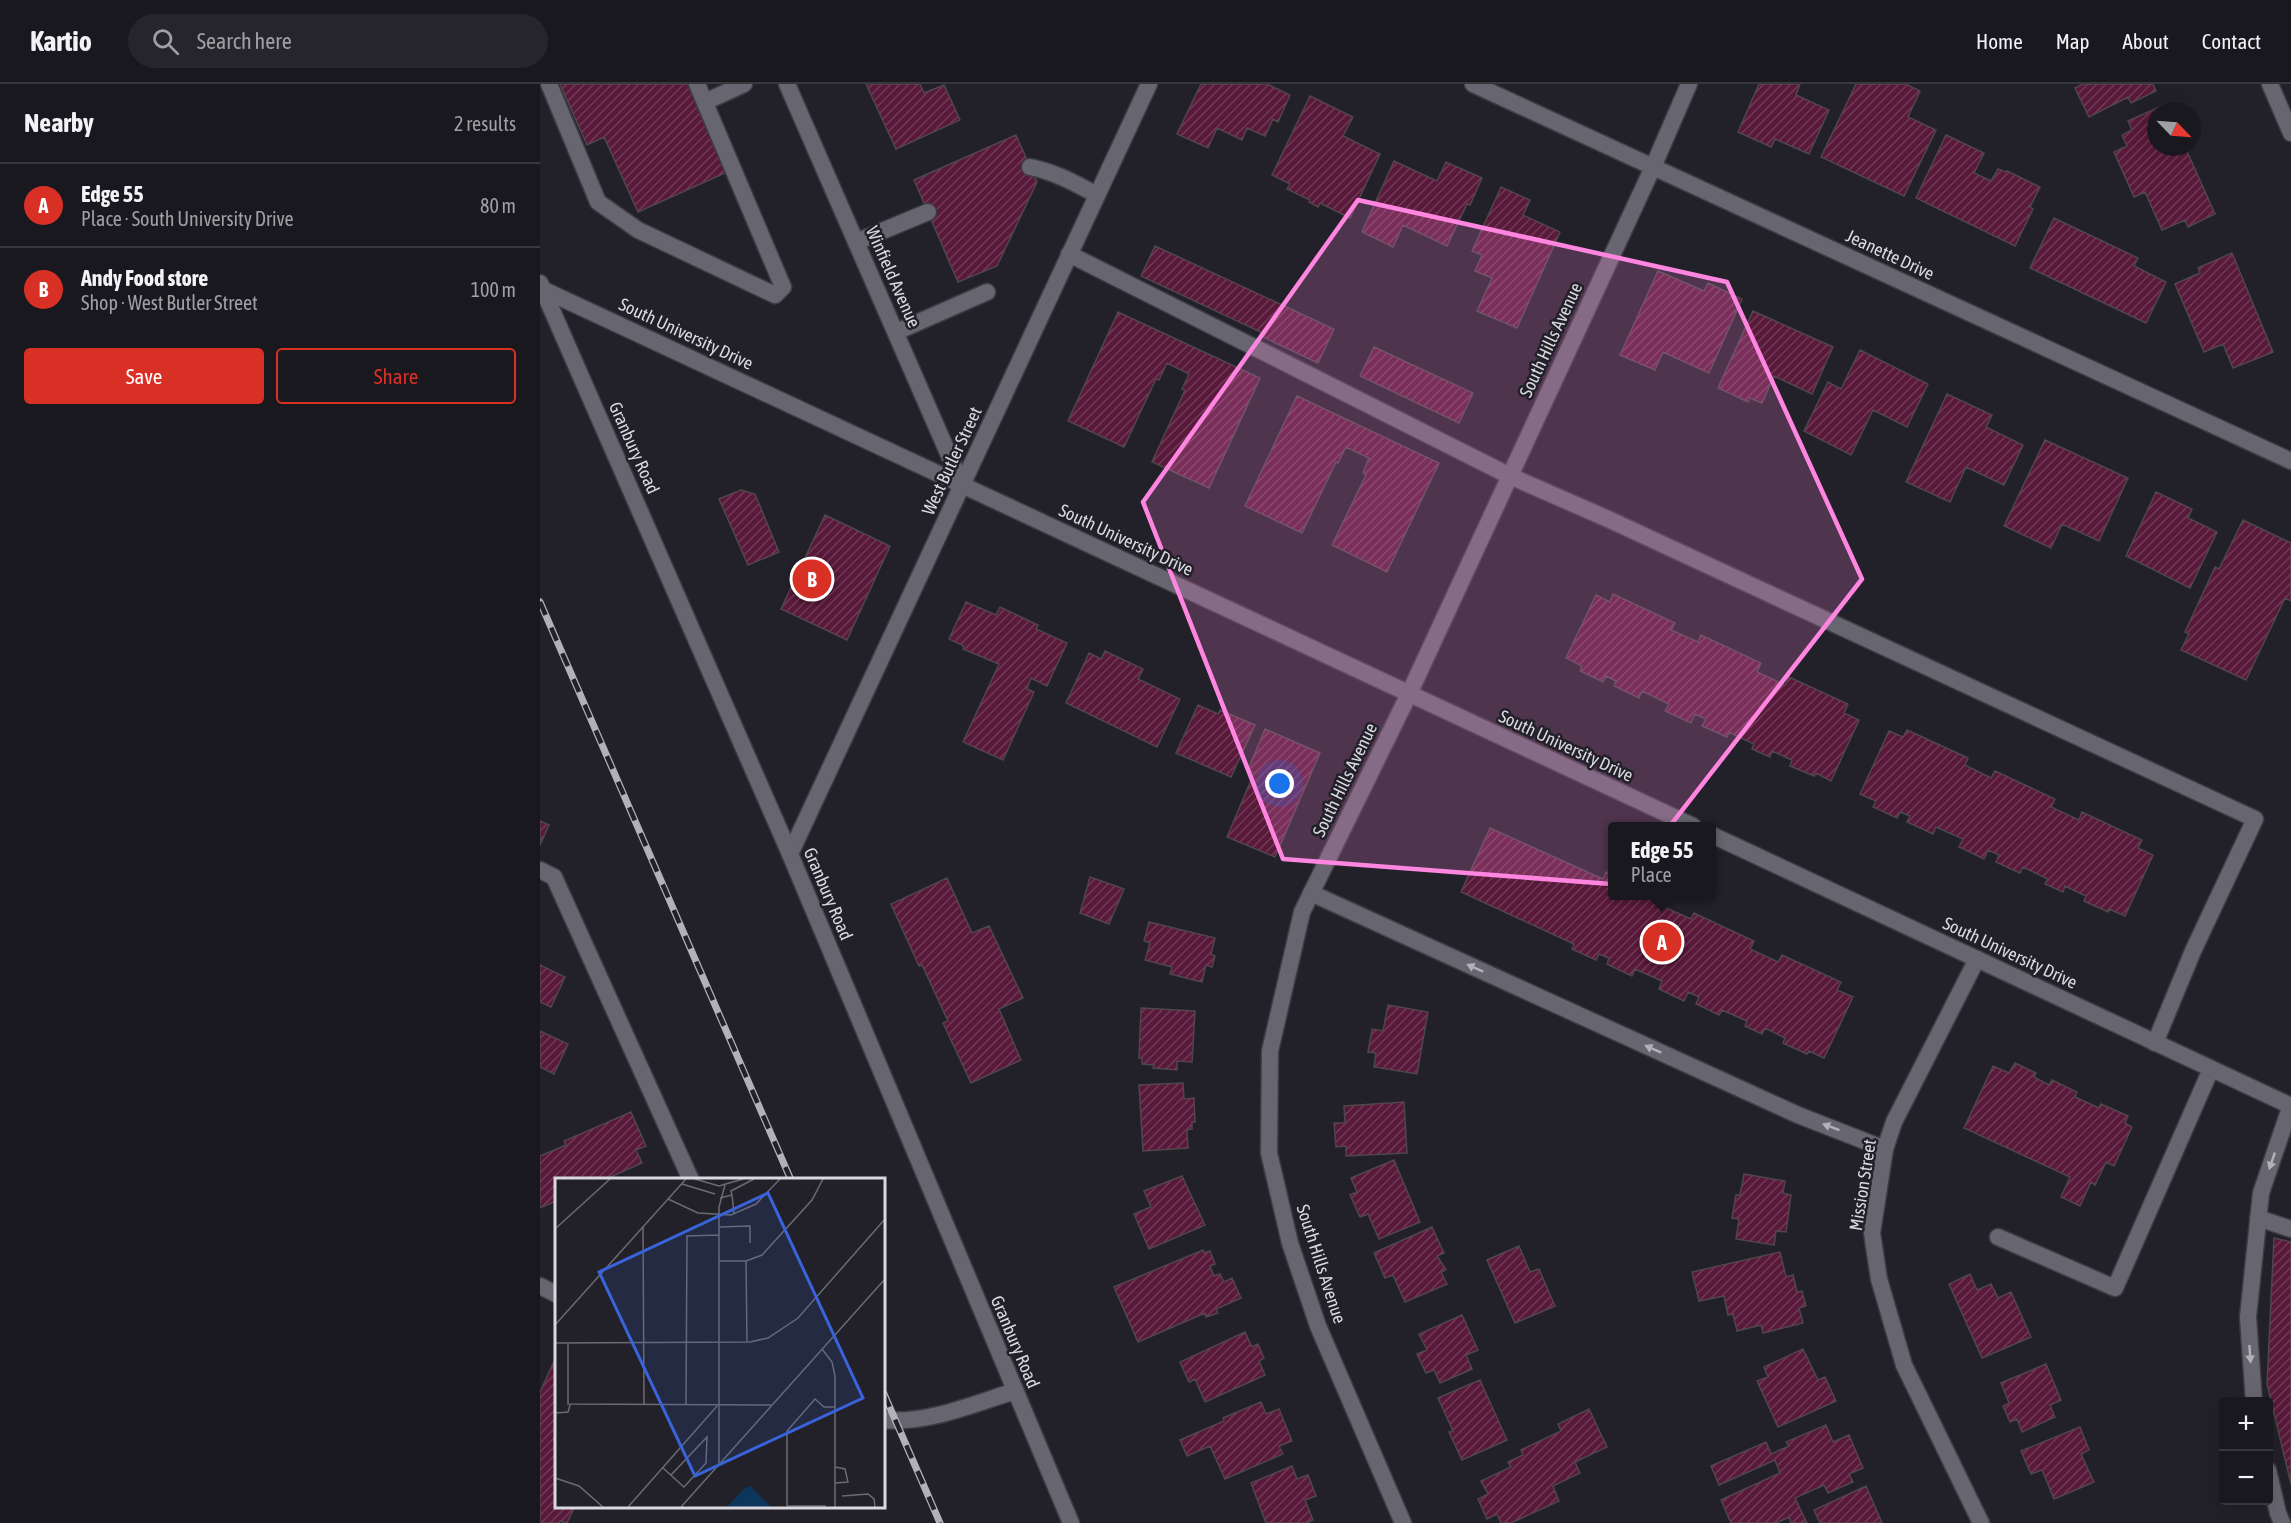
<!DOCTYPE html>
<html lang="en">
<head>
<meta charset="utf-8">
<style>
  body { margin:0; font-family:"Asap Condensed",sans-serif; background:#27252c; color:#f1f3f6 }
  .controls { position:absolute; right:18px; bottom:18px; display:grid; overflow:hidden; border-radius:6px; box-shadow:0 6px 24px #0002 }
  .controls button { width:54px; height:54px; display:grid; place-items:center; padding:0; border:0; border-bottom:2px solid #38373d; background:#1a181f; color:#f1f3f6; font:30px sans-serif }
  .compass { position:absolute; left:1607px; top:18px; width:54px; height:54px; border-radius:50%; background:#1a181f; box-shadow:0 6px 24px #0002; rotate:115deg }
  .you { position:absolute; left:740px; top:700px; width:21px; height:21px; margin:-15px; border:4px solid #fff; border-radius:50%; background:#1a73e8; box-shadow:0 0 0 9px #1a73e833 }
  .badge { display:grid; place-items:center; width:39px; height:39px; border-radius:50%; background:#d93025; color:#fff; font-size:20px; font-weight:700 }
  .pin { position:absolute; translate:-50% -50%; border:3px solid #fff; box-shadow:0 2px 6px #0006 }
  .popup { position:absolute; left:1068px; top:738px; width:108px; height:78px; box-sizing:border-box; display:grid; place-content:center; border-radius:6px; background:#1a181f; filter:drop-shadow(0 2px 4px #0005); font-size:20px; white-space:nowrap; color:#9fa0a4 }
  .popup b { font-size:22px; color:#f1f3f6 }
  .popup::after { content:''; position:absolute; left:50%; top:100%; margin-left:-12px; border:12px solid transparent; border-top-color:#1a181f }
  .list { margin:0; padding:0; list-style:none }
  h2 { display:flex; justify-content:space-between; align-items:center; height:78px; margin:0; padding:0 24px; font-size:26px }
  h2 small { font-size:20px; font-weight:400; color:#9fa0a4 }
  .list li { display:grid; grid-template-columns:39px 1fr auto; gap:18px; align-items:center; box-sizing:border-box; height:84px; padding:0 24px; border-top:2px solid #38373d }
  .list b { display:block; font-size:22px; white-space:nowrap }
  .list p { margin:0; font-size:20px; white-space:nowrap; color:#9fa0a4 }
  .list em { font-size:20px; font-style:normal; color:#9fa0a4 }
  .actions { display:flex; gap:12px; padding:18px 24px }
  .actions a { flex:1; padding:14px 0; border:2px solid #d93025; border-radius:6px; text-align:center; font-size:21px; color:#d93025 }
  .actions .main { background:#d93025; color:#fff }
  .icon { flex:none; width:33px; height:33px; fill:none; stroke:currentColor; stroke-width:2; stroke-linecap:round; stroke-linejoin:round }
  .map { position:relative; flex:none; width:1751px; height:1439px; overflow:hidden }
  header { display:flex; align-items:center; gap:36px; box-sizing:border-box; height:84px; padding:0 30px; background:#1a181f; border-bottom:2px solid #38373d }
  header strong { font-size:28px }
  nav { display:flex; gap:33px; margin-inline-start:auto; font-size:21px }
  .search { width:420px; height:54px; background:#27252c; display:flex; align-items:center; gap:15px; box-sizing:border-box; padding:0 21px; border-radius:33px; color:#9fa0a4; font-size:22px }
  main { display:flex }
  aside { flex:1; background:#1a181f }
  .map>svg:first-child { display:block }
  .building { fill:url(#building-hatch); stroke:#51464b; stroke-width:1.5 }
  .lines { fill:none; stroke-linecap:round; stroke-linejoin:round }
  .service-casing { stroke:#3d3c43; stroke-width:19 }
  .minor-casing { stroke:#3d3c43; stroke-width:19 }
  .tertiary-casing { stroke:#3d3c43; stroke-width:19 }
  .service { stroke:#67656f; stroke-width:16 }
  .minor { stroke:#67656f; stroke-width:16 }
  .tertiary { stroke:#67656f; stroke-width:16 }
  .rail-casing { stroke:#b2b1b7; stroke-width:7 }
  .rail { stroke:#222029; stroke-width:4.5; stroke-dasharray:14; stroke-linecap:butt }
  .oneway { fill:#b2b0b8 }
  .marked { fill:#fe85e0; fill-opacity:0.2; stroke:#fe85e0; stroke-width:4.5; stroke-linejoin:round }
  .labels { text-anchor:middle; stroke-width:5; stroke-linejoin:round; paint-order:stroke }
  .street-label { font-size:18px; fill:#dad9df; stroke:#222029 }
  .inset-road { fill:none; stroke:#6c6a72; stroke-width:1.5 }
  .view { fill:#3963d9; fill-opacity:0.15; stroke:#3963d9; stroke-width:3 }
  .inset-edge { fill:none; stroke:#dad9df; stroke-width:3 }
</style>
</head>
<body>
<header>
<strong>Kartio</strong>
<div class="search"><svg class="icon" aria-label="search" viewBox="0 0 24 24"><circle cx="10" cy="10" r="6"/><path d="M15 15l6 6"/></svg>Search here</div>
<nav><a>Home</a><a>Map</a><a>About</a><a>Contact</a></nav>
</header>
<main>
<aside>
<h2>Nearby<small>2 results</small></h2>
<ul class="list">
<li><span class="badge">A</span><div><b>Edge 55</b><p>Place · South University Drive</p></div><em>80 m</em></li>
<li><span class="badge">B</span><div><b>Andy Food store</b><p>Shop · West Butler Street</p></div><em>100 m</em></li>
</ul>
<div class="actions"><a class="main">Save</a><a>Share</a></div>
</aside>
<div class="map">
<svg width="1751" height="1439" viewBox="0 0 1751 1439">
  <defs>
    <pattern id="building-hatch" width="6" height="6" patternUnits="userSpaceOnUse" patternTransform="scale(1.5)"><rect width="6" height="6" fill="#59193a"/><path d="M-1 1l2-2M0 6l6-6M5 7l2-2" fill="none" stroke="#703a56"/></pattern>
  </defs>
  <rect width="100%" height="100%" fill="#222029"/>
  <path class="building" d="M20,0H151L189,87L98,128L64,53L47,61Z
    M326,0H380L384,9L404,1L420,36L356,65Z
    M661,0H727L750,11L738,38L733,35L725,52L707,44L702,56L677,44L668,64L637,50Z
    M1219,0H1260L1256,11L1289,26L1269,70L1235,55L1231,63L1198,48Z
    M1316,0H1366L1380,7L1368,33L1396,46L1364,112L1281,73Z
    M1543,0H1613L1616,7L1591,19L1588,13L1549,33L1535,4Z
    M770,12L813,33L803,52L840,70L810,134L780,119L778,123L769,118L770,116L747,105L750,100L732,91Z
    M1626,20L1629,27H1616V63H1645L1675,130L1648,143L1645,136L1622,146L1605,108L1594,113L1574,68L1587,62L1582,51L1592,46L1588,37Z
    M476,51L497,98L457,182L418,198L374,96Z
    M1406,51L1444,69L1434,89L1451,97L1458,85L1466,88L1467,87L1500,103L1490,123L1493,125L1475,162L1376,114Z
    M854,77L897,97L906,78L942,94L930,121L927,120L907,162L863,141L853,163L822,148Z
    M961,103L990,116L983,131L1020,148L977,244L937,227L952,194L935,187L942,171L932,167Z
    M1514,134L1598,174L1594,182L1626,198L1606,239L1490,184Z
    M615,162L794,245L778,279L723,253L725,250L601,192Z
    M1692,169L1733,268L1693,284L1683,260L1664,268L1635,200L1660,189L1658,184Z
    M1118,187L1164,207L1168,199L1202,215L1169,289L1123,268L1115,286L1080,271Z
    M1213,227L1293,263L1272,310L1234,292L1222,319L1210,314L1208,318L1178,304Z
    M578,228L720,294L669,404L612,378L645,306L642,305L649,290L627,279L619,296L616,295L584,363L528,337Z
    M834,263L933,309L919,339L820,292Z
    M1320,266L1388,300L1367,343L1333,326L1311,371L1264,347L1288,298L1301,305Z
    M1407,310L1452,331L1446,343L1483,361L1464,401L1426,383L1410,418L1366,398Z
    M757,312L899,379L847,488L792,461L826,391L823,389L829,374L806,363L798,379L796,378L762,449L705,422Z
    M1505,356L1588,394L1559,457L1522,440L1511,464L1464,442Z
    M201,406L215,410L239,468L208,481L179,415Z
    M1616,408L1652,425L1648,434L1677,448L1650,504L1586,472Z
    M285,431L350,462L307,556L241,525Z
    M1703,436L1751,459V517L1745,514L1706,596L1641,566L1649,550L1645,548L1675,483L1679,485Z
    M1073,510L1135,539L1131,546L1158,558L1161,551L1221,579L1217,588L1245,601L1249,593L1308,620L1304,629L1319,636L1291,697L1276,689L1274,692L1250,682L1252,676L1232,667L1230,673L1212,665L1214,660L1189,648L1187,653L1162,642L1166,635L1155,630L1151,639L1125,627L1129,620L1102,607L1099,614L1074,602L1076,597L1066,592L1063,598L1040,587L1042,582L1026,574L1056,511L1070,518Z
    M426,518L456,531L460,523L498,541L496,545L527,559L507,602L491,594L487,605L494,608L463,676L423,658L459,580L423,565L424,562L409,555Z
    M565,567L603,585L598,595L640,615L617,663L526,619L549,569L561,575Z
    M658,621L678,630L680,626L715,641L691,693L636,669Z
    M725,645L780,669L735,773L687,753L714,689L708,686Z
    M1367,646L1428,674L1425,681L1451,694L1455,687L1515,715L1511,723L1539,736L1542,728L1602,756L1598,764L1613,771L1585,832L1569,825L1568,828L1544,817L1546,812L1525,802L1523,808L1505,800L1508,795L1483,783L1480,789L1456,778L1459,771L1448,766L1444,775L1419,763L1423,755L1396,743L1393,750L1367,738L1370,732L1360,728L1357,734L1333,723L1336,717L1320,710L1349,647L1363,653Z
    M0,737L9,741L0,761Z
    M950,744L1063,795L1066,788L1072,791V812H1117L1128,816L1124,823L1151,835L1154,829L1214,857L1210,865L1238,878L1242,871L1301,898L1297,906L1313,913L1284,974L1269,967L1267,970L1243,959L1245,954L1225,944L1222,950L1205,942L1207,937L1182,926L1179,931L1156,920L1159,913L1148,908L1144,917L1119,905L1122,897L1095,885L1092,892L1067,880L1069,874L1059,870L1056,876L1032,865L1034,860L921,808Z
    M550,793L584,805L569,840L540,829Z
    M407,794L432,849L449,842L483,914L459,925L481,976L431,999L403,939L408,937L382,881L379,882L351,820Z
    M609,838L675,854L671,870L675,872L672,883L666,881L662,898L630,890L632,883L605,876L610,859L604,857Z
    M0,881L25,893L11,923L0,918Z
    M848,921L888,928L877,990L834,983L836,969L828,968L832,945L843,947Z
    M601,924L655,927L652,978L637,977V986L613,984L614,981L602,980V974H599Z
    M0,947L28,960L14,990L0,983Z
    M1475,979L1496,989L1494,993L1509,1001L1512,996L1537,1008L1535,1013L1559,1024L1561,1020L1588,1032L1585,1039L1592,1043L1574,1082L1566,1078L1555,1101L1551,1098L1540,1122L1521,1113L1530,1093L1424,1044L1453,982L1469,989Z
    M643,999L644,1015L654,1014L655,1038H652V1045L647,1046L648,1064L603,1067L599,1001Z
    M864,1018L867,1069L806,1072V1062L796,1063L794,1039H805L804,1022Z
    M91,1028L106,1062L96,1066L102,1079L64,1096H16V1117L0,1124V1072L26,1061L24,1057Z
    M854,1076L880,1138L839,1155L828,1130L820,1133L810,1111L817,1108L811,1094Z
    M1204,1090L1245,1097L1243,1109L1251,1111L1246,1148L1236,1147L1234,1161L1196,1155L1199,1135L1192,1134L1196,1111H1200Z
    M642,1092L665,1141L609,1165L594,1130L611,1123L604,1107Z
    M892,1143L904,1169L897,1172L906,1186L901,1188L907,1200L865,1218L853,1191L845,1194L834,1169Z
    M1734,1154L1751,1158V1400L1727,1300Z
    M979,1162L990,1188L999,1185L1015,1222L975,1239L947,1176Z
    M663,1166L664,1169L670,1167L675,1180L670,1182L674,1192L680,1190L684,1198L692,1194L701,1214L676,1225L678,1229L666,1233L665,1229L598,1258L574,1203Z
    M1240,1168L1246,1193L1253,1191L1257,1208L1262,1207L1266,1222L1259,1224L1263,1239L1223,1249L1221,1241L1197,1247L1193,1230L1188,1231L1184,1212L1159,1217L1152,1188Z
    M1430,1190L1437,1206L1451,1200L1458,1214L1471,1208L1491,1253L1442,1274L1409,1200Z
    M922,1231L938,1266L926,1271L932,1285L900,1299L894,1286L886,1289L877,1270L887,1266L879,1250Z
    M705,1248L712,1263L718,1260L724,1274L719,1277L725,1291L665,1318L655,1295L649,1298L640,1278Z
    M1263,1265L1278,1296L1285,1293L1296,1317L1238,1343L1217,1297L1228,1293L1224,1283Z
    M16,1273V1422H35L27,1439L20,1437L19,1439H0V1308Z
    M1506,1280L1521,1316L1510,1321L1515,1333L1482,1348L1477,1335L1470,1338L1463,1322L1469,1319L1461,1299Z
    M940,1296L967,1356L922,1376L909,1348L913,1347L898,1314Z
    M721,1318L726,1330L739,1325L752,1357L739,1362L743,1370L685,1395L670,1362L647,1372L640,1356L684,1337L683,1334Z
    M1049,1325L1067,1363L1035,1378L1040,1389L1013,1402L1019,1417L971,1439H961L957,1430L947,1435L938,1415L948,1410L941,1397L971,1383L968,1378L983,1371L981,1366L1021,1347L1018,1340Z
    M1286,1341L1293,1358L1309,1351L1323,1384L1309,1390L1313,1398L1288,1409L1284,1401L1255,1414L1267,1439H1251L1249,1433L1236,1439H1191L1181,1416L1240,1389L1235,1376L1179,1401L1171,1382L1226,1358L1231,1370L1249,1362L1246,1358Z
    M1540,1343L1549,1366L1541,1370L1554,1398L1514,1415L1502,1386L1491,1390L1481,1367Z
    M752,1382L757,1395L768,1391L776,1412L765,1416L773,1436L767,1439H726L711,1399Z
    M1326,1402L1342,1439H1280L1274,1426Z"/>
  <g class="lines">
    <g class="service-casing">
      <path id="service" d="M9,0L58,118L98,146L235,211L243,203L157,0
        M165,18L204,0
        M490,83C515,88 535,99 557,111
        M316,158L388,128
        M529,170L970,392L1068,435L1715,735L1653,867L1615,959
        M356,248L447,208
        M0,786L14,793L151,1096
        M771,809L1258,1031L1345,1065
        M1718,1134L1751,1145
        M1458,1153L1575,1204L1671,985
        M1714,1318L1708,1233L1721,1109L1751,1021
        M1728,1386L1738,1429L1742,1439"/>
    </g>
    <g class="minor-casing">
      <path id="minor" d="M247,0L422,401
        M933,0L1751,377
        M250,770L609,0
        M1437,875L1354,1038L1345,1065L1332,1149L1339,1195L1364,1281L1441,1439
        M0,1202L16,1210
        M344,1336C388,1340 433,1320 475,1307
        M863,1439L778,1242L750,1159L729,1069L730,967L762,828L869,610L1113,83L1149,0"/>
    </g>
    <g class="tertiary-casing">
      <path id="tertiary" d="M1730,0L1751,49
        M0,199L250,770L531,1439
        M2,205L1153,742
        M1172,751L1751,1022"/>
    </g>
    <use href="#service" class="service"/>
    <use href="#minor" class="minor"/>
    <use href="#tertiary" class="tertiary"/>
    <g class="rail-casing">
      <path id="rail" d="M0,518L251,1096
        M344,1310L400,1439"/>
    </g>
    <use href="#rail" class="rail"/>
  </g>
  <defs><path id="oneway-solid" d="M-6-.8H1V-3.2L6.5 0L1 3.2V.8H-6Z" transform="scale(1.5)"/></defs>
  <g class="oneway">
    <use href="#oneway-solid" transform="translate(935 884) rotate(-156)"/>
    <use href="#oneway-solid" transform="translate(1113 965) rotate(-156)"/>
    <use href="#oneway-solid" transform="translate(1291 1043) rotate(-159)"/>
    <use href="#oneway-solid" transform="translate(1732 1077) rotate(109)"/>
    <use href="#oneway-solid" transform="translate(1710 1270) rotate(86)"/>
  </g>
  <path class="marked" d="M818,116L1187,198L1322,495L1084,801L743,775L603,418Z"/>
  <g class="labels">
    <g class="street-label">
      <text transform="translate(1350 171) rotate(25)" y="6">Jeanette Drive</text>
      <text transform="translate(353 193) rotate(66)" y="6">Winfield Avenue</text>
      <text transform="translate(146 250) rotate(25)" y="6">South University Drive</text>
      <text transform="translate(1011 256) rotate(-65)" y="6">South Hills Avenue</text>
      <text transform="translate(94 364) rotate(66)" y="6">Granbury Road</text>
      <text transform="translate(412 377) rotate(-65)" y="6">West Butler Street</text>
      <text transform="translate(586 456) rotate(25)" y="6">South University Drive</text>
      <text transform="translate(1026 662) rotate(25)" y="6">South University Drive</text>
      <text transform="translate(805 696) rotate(-64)" y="6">South Hills Avenue</text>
      <text transform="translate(288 810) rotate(67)" y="6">Granbury Road</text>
      <text transform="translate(1470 869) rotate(25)" y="6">South University Drive</text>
      <text transform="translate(1323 1101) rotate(-81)" y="6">Mission Street</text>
      <text transform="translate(781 1180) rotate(72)" y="6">South Hills Avenue</text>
      <text transform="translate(475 1258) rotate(67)" y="6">Granbury Road</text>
    </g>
  </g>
  <g transform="translate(15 1094)">
    <rect width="330" height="330" fill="#222029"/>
    <path d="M195,308L216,329H172L190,310Z" fill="#0d365c"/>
    <path class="inset-road" d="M140,1L164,8L188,1M127,6L160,16M177,17L179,36M165,20L177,17L176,13L199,1M113,21L143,35L176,37L201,26L225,1M88,48L89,227M164,49L195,48V65M0,51L55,1M164,83H191L207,77L257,22L268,1M191,83L192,164M0,147L131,1M0,165L195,164L213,160L243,140L330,41M13,165V226L216,227M267,171L277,184L280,198V329M131,227L132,58L164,57M0,235L13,234L15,227M164,286V29L170,7M108,290L129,309L151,285L152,259L116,297M0,300L24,308L48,329M280,305L293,304L290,291L280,289M287,318L313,316L319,321L320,329M271,328H232V253L260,221L269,229H280M73,329L163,227M126,329L330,101"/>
    <path class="view" d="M213,15L308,220L140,298L44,94Z"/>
    <rect width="330" height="330" class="inset-edge"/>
  </g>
</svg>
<div class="controls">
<button>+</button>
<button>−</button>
</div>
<svg class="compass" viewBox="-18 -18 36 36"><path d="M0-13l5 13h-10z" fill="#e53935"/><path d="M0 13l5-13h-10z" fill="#9fa0a4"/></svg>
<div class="you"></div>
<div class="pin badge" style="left:1122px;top:858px">A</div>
<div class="popup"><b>Edge 55</b>Place</div>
<div class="pin badge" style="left:272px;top:495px">B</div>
</div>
</main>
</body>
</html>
